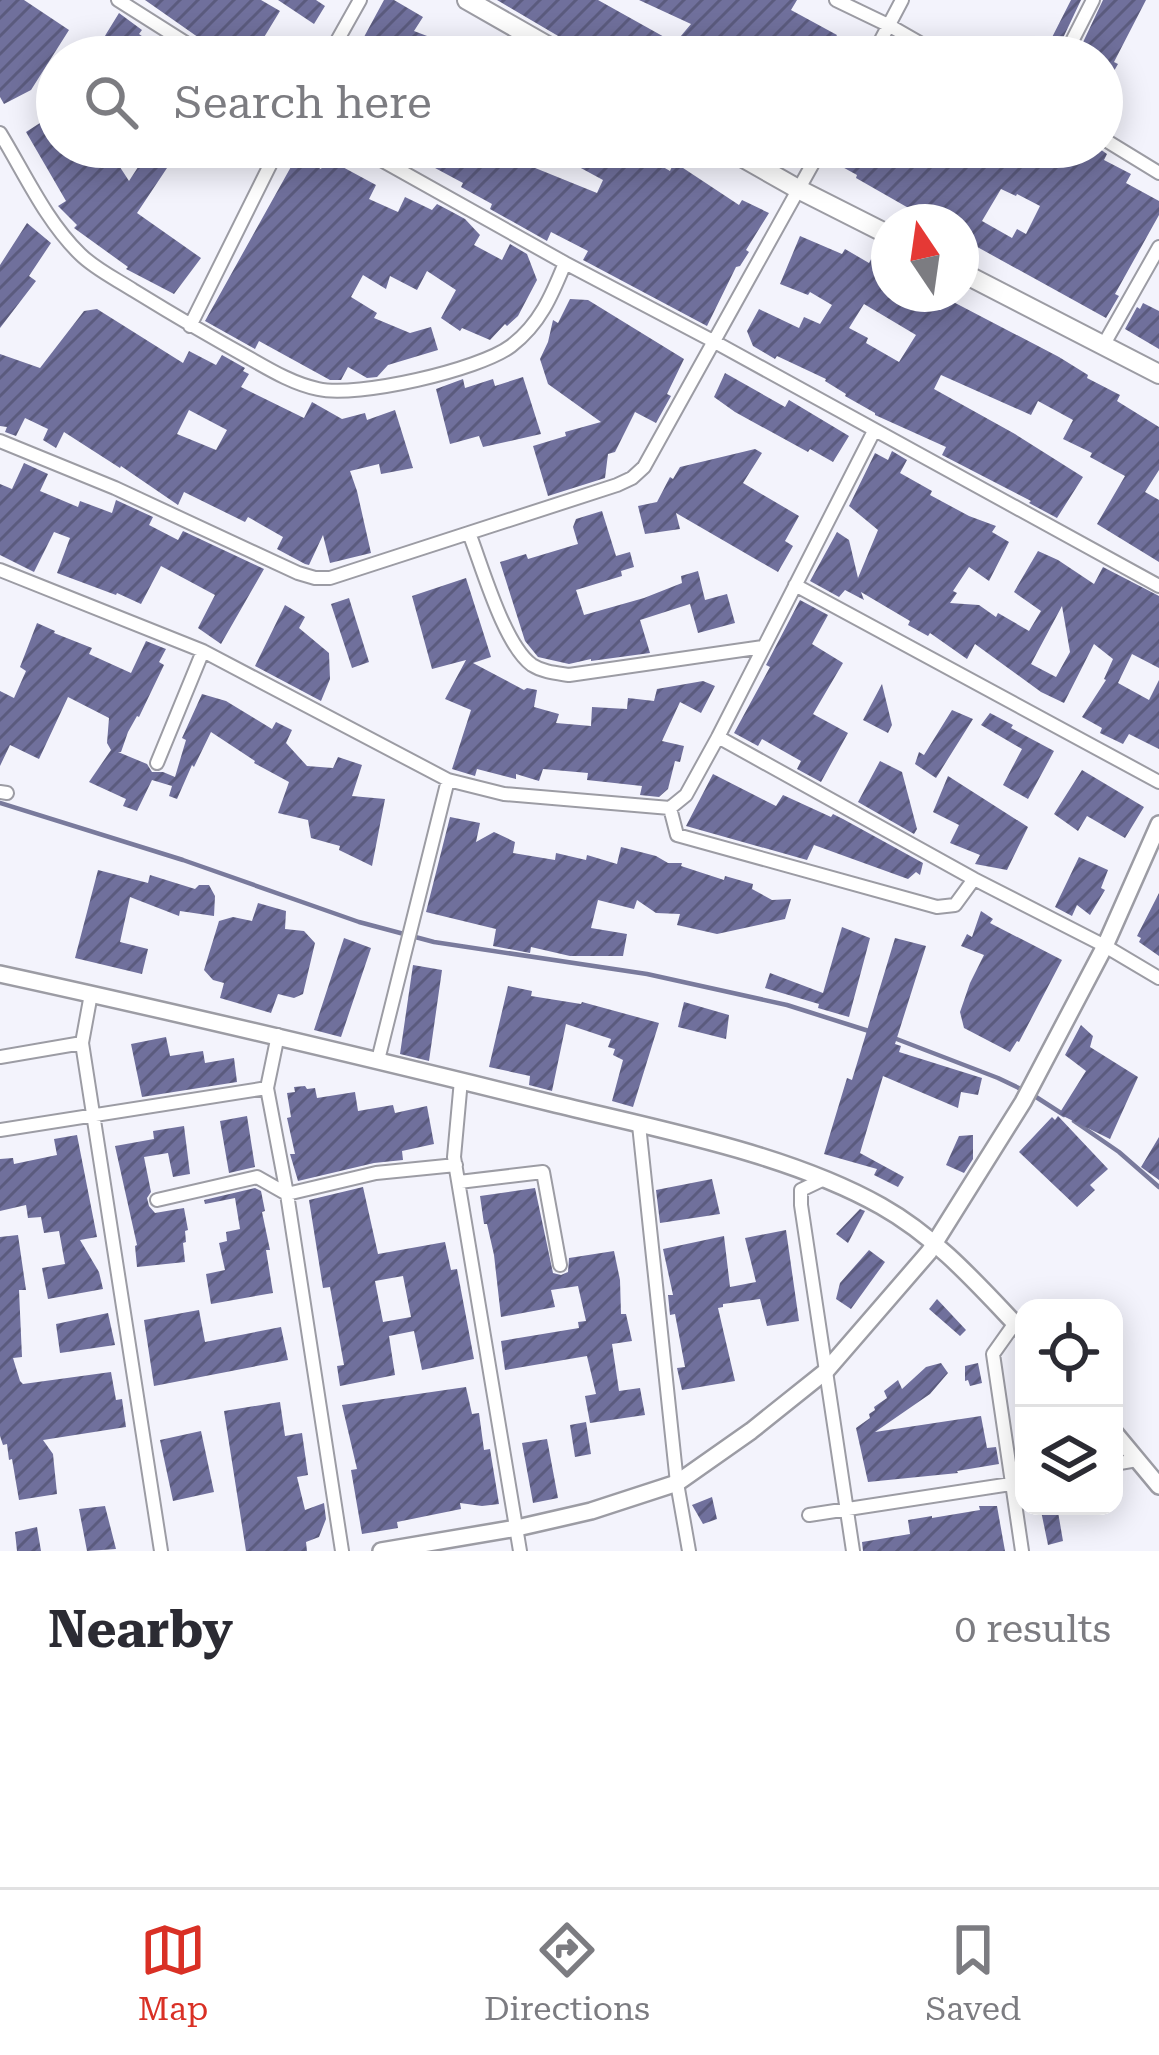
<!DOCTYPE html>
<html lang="en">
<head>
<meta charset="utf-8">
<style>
  body { margin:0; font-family:"Roboto Serif",serif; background:#f2f2f3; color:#2b2b33 }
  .controls { position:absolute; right:36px; bottom:36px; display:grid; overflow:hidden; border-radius:24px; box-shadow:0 6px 30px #0003 }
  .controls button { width:108px; height:108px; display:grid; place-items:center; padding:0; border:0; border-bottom:3px solid #e1e1e2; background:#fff; color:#2b2b33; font:60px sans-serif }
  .compass { position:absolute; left:871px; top:204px; width:108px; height:108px; border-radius:50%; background:#fff; box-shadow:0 6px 30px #0003; rotate:347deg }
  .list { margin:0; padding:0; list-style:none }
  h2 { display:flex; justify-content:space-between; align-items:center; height:156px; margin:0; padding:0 48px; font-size:51px }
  h2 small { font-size:39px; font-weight:400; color:#7c7c81 }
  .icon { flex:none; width:66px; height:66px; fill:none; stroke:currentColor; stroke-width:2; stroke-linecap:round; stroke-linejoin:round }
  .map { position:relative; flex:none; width:1159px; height:1551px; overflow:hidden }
  .search { position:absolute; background:#fff; box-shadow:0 6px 30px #0003; left:36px; right:36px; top:36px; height:132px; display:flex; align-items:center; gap:30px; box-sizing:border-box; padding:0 42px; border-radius:66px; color:#7c7c81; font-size:45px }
  .sheet { height:336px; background:#fff }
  nav { display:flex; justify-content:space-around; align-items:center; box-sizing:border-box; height:168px; border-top:3px solid #e1e1e2; background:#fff; font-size:33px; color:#7c7c81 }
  nav a { display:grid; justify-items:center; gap:6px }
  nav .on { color:#d93025 }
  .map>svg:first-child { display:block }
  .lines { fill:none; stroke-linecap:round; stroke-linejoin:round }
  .stream { stroke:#797a9c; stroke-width:4.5 }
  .building { fill:url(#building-hatch); fill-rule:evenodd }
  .minor-casing { stroke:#9c9ca4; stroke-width:16 }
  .tertiary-casing { stroke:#9c9ca4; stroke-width:20 }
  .secondary-casing { stroke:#9c9ca4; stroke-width:22 }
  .minor { stroke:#fff; stroke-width:12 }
  .tertiary { stroke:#fff; stroke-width:15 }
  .secondary { stroke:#fff; stroke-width:18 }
</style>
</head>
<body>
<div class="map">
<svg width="1159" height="1551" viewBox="0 0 1159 1551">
  <defs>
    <pattern id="building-hatch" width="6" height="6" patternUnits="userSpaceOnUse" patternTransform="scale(3)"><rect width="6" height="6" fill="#70709c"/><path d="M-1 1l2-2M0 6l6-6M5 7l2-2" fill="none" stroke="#5b5b7e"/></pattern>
  </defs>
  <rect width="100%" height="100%" fill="#f3f3fc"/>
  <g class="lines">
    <path class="stream" d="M0,803L183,860L359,922L434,942L647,974L787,1005L872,1032
      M894,1038L998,1078L1023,1090
      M1033,1095L1064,1115
      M1074,1121L1119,1152L1159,1187"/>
  </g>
  <path class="building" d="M0,0H24L69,30L31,90L4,104L0,97Z
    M145,0H261L280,11L252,57H236L214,43L212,47Z
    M278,0H316L325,6L314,24Z
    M384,0H394L423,17L414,31L448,44L469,57H381L358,48Z
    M497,0H598L675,43L691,24L639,0H797L791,10L837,35L825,57H813L804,52L802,57H605L571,41L570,43Z
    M1071,0H1081L1054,57H1042Z
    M1103,0H1146L1114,62L1118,64L1102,92V57H1076Z
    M119,13L142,30L139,34L172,57H92Z
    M57,112V147H107L129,181L151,147H181L137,213L201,258L174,294L126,269L128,267L74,228L77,225L58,206L66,201L26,132Z
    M383,147H514L508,157L597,193L603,180L542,147H629L670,171L674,162L739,205L742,200L769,213L746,250L749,252L740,266L736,267L707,326L583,260L588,251L551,232L547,241L490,209L492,204L461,187L463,183L422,161L418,168Z
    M847,147H1097L1107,154L1104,160L1131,174L1126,183L1159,201V215L1115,294L1119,296L1106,318L961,238V222H933L856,178L857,175L837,164ZM1001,189L1016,196L1017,194L1040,206L1026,234L1017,229L1012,238L982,221Z
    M297,156L321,169L326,158L376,185L369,199L398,212L405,197L432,210L437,204L454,213L465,219L480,235L474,245L502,260L510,244L527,254L537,280L518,316L507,326L505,324L490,340L462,328L460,331L441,318L456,290L427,271L417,290L390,276L386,289L363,275L351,297L377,313L374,318L410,333L431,327L438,350L388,365L377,377L367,378L348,367L341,380H330L259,341L255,349L205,321Z
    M27,223L51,243L29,276L36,281L0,328V265Z
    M800,236L842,254L845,249L869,263L876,250L889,257V294H938L1059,357L1088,375L1087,378L1120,395L1117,401L1159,427V470L1145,492L1159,500V562L1097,524L1125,476L1090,457L1092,453L1063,439L1073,420L1038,401L1031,415L941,375L934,389L1015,434L1083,477L1057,518L1029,503L1031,501L942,455L946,447L875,415V413L845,396L846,394L825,381L826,379L777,356L775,359L753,346L747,331L759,309L799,328L804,317L820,324L832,305L810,292L808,295L780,284ZM864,304L916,335L899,362L866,343L868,338L849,328Z
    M570,299L588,300L684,359L667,394L671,396L656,423L635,412L615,452L608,454L605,478L548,496L533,446L566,436L565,432L601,422L548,384L540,359L548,342L553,320L558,323Z
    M1143,303L1159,311V349L1125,329L1137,307L1140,309Z
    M97,309L183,363L189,351L216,365L222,355L245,368L243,371L249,374L241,387L304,418L312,402L342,419L365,413L367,420L395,410L413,468L381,474L379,464L350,471L357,491L371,553L330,563L323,535L309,565L305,564L277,549L283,537L248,517L245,522L184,492L178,505L121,466L120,468L64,432L56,448L43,440L48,429L25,418L16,436L5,432L7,427L0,426V354L40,368L84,311ZM189,410L227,430L216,450L177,434Z
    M725,373L785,407L789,400L849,436L833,462L810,449L808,452L735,412L714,397Z
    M523,377L541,434L483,447L479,436L450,444L436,389L463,379L465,388L493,379L495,386Z
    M755,449L762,453L743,483L799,516L785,541L793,546L778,572L676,513L680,529L645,534L638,506L657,502L670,477L673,479L680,467Z
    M892,451L907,460L900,473L932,491L930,495L969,516L996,526L992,532L1009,542L989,581L969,567L953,591L957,593L950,603L979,605L996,617L998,613L1029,631L1041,611L1014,592L1038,551L1058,560L1094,584L1103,567L1159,596V668L1132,654L1118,683L1149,700L1159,680V749L1129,734L1123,744L1100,733L1102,728L1082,717L1106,680L1104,679L1113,659L1094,644L1064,703L1041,692L975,644L967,659L930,633L928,636L908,625L910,621L861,592L864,600L845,590L839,597L810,581L837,532L849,540L858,578L878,530L849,506L875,453L888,460ZM1062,606L1070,652L1056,677L1031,664Z
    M24,463L48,474L40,491L78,507L80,501L112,513L116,500L153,517L149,525L178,540L183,531L264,569L221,644L198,628L215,595L161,566L141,604L117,593L116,595L57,573L70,538L54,532L34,572L0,555V484L12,489Z
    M602,511L616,556L630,552L634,567L621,571L622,576L576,590L584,615L644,598L682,583L681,576L698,571L705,600L727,594L735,623L698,633L690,604L640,620L650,653L591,661V659L569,664L538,657L525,641L500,562L526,554L528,559L578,544L573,527L576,519Z
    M466,578L491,657L473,663L524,690L527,688L537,690L534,707L559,714L556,723L591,726L592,707L627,709L628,698L654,701L657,689L703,681L715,686L701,713L680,702L662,741L684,746L680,762L675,761L668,789L659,797L640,795L642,786L587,780L588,773L543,769L539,781L516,774V779L477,769L475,776L452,769L471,710L445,699L466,660L432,669L412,596Z
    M349,598L369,662L352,668L331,604Z
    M800,600L828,615L812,644L843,663L813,714L848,733L821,782L797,769L801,761L762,739L758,746L734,733L770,667L766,665Z
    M285,605L305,617L299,628L329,653L330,679L321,701L255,666Z
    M37,623L55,631L54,633L92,648L89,654L131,673L146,641L166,649L159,662L164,665L139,717L137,716L128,732L121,752H118L147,764L152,772H163L175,777L186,740L182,738L202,694L226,701L272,729L276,722L292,730L286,743L307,766L333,768L338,757L362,765L352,796L385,799L372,866L339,850L340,846L311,838L308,820L278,813L289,782L254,763L255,761L211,732L194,767L192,765L177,799L169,796L172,786L152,780L137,811L123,806L126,799L89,782L111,750L107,743L109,718L68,697L39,759L10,745L0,766V691L14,698L26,671L20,667Z
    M882,684L892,725L888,733L863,720Z
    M952,710L973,719L936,778L915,764L919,752L924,755Z
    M990,713L1013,725L1011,728L1054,751L1028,799L1003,785L1022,749L981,725Z
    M880,761L902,772L917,829L914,834L858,802Z
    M1082,770L1144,807L1125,838L1087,816L1078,831L1054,814Z
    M713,774L776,806L783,795L831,817L833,814L843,819L923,863L920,875L916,872L908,879L814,845L807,860L686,826Z
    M948,776L1028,827L1007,870L975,864L980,855L950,843L959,825L933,812Z
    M450,817L480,823L476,842L494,832L515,842L513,853L555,860L556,853L586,860L587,855L617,864L621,847L656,856L668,863H682L681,866L724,880L725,876L753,884L752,889L772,900L791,899L785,919L717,934L677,925L680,914L656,913L637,900L634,909L598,900L591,928L627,934L623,956H570L531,947L530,953L493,946L496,929L426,912Z
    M1079,857L1108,870L1101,888L1105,890L1090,915L1077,905L1072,916L1055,907Z
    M98,870L148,883L150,875L195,889L199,885H209L215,896L214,916L180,911L179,916L130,897L120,942L148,949L142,974L75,958Z
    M1159,893V956L1139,942L1141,938L1137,936Z
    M258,903L286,911L285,929L304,931L315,943L303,994L294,998L278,994L271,1013L220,998L224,983L213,980L204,970L219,921L233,917L252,921Z
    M981,911L993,919L990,923L1062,960L1019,1042L1017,1041L1010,1052L964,1028L960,1012L970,983L984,955L961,946L967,934L972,937Z
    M842,927L870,938L849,1017L818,1008L819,1004L765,988L770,973L823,993Z
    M344,938L371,948L341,1037L314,1030Z
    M895,938L926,946L895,1044L901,1046L899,1052L982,1078L978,1095L961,1092L958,1108L883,1076L860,1153L904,1177L898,1187L874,1175L877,1169L824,1154L847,1078L852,1080Z
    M413,965L442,970L429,1061L400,1054Z
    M508,986L532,991L531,996L581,1004L582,1002L659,1023L633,1107L612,1101L623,1060L613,1055L615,1049L608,1047L611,1039L566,1024L552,1091L529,1085L530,1076L489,1067Z
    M684,1002L729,1015L726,1039L678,1027Z
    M1081,1025L1093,1036L1090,1047L1138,1077L1110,1139L1059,1114L1086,1071L1065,1055Z
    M166,1037L170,1056L203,1051L205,1063L234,1058L237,1082L142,1097L131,1044Z
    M305,1086L307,1089L315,1088L317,1098L355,1092L358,1111L393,1105L395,1113L427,1106L434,1144L402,1151L403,1160L374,1163L298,1181L290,1154H295L287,1118L291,1117L287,1093L295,1092L294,1087Z
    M247,1116L255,1167L229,1173L220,1121Z
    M1058,1116L1108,1169L1090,1185L1095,1190L1077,1207L1019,1152L1052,1117L1055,1120Z
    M184,1126L190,1174L173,1177L168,1153L144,1157L151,1192L147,1198L149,1206L155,1213L184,1208L188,1230L185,1231L186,1242L183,1243L185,1262L137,1267L135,1246L137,1245L115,1146L154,1139L153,1131Z
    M77,1135L97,1237L80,1240L99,1272L103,1289L48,1299L42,1268L65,1264L59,1231L44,1233L41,1217L28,1218L26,1205L0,1211V1159L13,1158L14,1164L57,1155L54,1139Z
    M973,1135V1159L964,1173L946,1165L959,1136Z
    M1159,1137V1180L1141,1167Z
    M712,1179L720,1214L660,1223L656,1190Z
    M363,1187L378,1254L445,1242L451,1270L457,1269L474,1359L422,1370L414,1331L389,1336L395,1375L340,1386L337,1366L344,1365L330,1287L323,1288L309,1200ZM403,1276L411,1317L383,1322L375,1281Z
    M255,1188L261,1191L265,1211L262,1212L270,1250H266L273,1293L211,1304L206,1274L225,1270L219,1243L227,1241L226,1232L240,1229L235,1198L205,1204L204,1200Z
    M535,1188L553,1273L561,1275L568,1272L569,1258L614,1251L620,1280L621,1314H626L632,1341L612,1344L619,1391L640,1388L645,1415L590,1423L585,1396L596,1394L587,1356L505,1370L501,1341L579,1328L578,1322L586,1321L578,1286L551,1290L555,1307L501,1317L494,1255L487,1224H484L480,1196Z
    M860,1209L865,1211L848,1243L836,1234Z
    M786,1230L799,1321L767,1326L760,1299L723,1304V1307L718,1308L735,1381L682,1390L677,1368L685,1367L675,1314L670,1315L668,1295H673L663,1249L724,1236L730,1287L756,1282L745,1238Z
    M18,1235L26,1290H19L22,1357L13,1358L20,1381L23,1384L111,1372L116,1400L122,1399L126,1427L43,1440L53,1454L57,1494L19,1500L12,1459L9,1460L7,1444L3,1445L0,1436V1237Z
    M869,1250L885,1262L851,1309L836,1299L840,1283Z
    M937,1299L966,1330L960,1336L929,1309Z
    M199,1310L205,1342L281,1327L288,1360L154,1386L144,1320Z
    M108,1313L115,1345L60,1353L56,1324Z
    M941,1363L948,1373L930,1394L875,1432L981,1416L987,1448L996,1447L999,1464L957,1471L958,1473L868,1482L856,1428L870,1418L869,1414L875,1410L874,1407L887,1398L884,1391L898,1380L902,1389L926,1367Z
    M978,1363L982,1383L970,1386L968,1380L965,1381V1366Z
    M466,1387L472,1414L479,1413L484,1450L490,1449L499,1504L482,1506L460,1503L461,1509L397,1522L398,1528L362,1534L351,1470L357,1469L342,1405Z
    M280,1402L285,1436L302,1433L308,1475L297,1477L305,1510L324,1503L326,1519L319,1537L306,1542L307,1551H246L224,1411Z
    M586,1422L591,1454L575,1457L570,1425Z
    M201,1431L214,1492L173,1501L160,1440Z
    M547,1439L558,1498L533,1503L522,1443Z
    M712,1497L717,1519L703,1524L692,1505Z
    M105,1506L116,1549L87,1551L79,1509Z
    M979,1506H997L1005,1551H863L862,1542L910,1534L908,1520L932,1516V1518L980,1510Z
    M1040,1506H1057L1063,1541L1048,1545Z
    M37,1527L41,1551H17L15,1532Z"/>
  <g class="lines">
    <g class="minor-casing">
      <path id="minor" d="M118,0L208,57
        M836,0L890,26L944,57
        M328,57L360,0
        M872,57L902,0
        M1064,57L1093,0
        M0,133C25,174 46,221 80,254C95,269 116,279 133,290C172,314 211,337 251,359C272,371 294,384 318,389C357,398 479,370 511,346C540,324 552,295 565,263
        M1102,138L1159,173
        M358,147L565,263L713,341L1159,586
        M190,326L279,147
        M1104,344L1159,247
        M0,441L115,488L298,573L315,578H330L617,485L632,478L644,467L822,147
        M469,533C482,566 504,645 532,665C543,672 556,673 569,675L763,647
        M0,570L203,651L448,780L504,794L670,808L686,795L718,737L874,431
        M795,585L1159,782
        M718,737L974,879L1105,946L1159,978
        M157,763L203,651
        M0,792L7,793
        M670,808L677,835L937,907L955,905L974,879
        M91,994L82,1043L161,1551
        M278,1035L267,1088L287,1194L342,1551
        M0,1057L82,1043
        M378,1060L448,780
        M461,1080L454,1157L520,1551
        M639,1125L677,1483L689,1551
        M0,1130L267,1088
        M824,1179L801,1190V1205L853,1551
        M459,1182L543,1172L560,1265
        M157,1200L257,1177L287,1194L376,1173L456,1165
        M1015,1323L993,1354L1022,1551
        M1114,1464L1137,1460
        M809,1515L1024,1482"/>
    </g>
    <g class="tertiary-casing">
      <path id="tertiary" d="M0,974C184,1014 368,1058 551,1103C656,1129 787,1153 881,1206C938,1238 980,1287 1024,1333
        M1114,1432L1159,1486
        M381,1551L517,1528L591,1511L677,1483L751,1431L826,1371L929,1252L1023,1102L1105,946L1159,824"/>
    </g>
    <g class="secondary-casing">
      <path id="secondary" d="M467,0L567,57
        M724,147L798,189L889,235
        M961,272L1159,374"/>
    </g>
    <use href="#minor" class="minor"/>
    <use href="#tertiary" class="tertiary"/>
    <use href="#secondary" class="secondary"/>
  </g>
</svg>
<div class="controls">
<button><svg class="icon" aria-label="locate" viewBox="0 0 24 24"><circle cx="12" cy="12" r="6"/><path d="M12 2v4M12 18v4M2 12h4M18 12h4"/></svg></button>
<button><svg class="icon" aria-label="layers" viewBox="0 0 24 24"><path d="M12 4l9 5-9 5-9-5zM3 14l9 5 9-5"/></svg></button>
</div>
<svg class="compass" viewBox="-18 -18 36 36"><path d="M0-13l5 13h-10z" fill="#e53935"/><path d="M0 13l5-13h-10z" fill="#7c7c81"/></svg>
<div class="search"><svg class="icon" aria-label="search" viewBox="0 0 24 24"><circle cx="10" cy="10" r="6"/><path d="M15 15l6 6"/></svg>Search here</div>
</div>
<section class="sheet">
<h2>Nearby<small>0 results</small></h2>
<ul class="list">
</ul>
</section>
<nav>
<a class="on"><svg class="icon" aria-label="map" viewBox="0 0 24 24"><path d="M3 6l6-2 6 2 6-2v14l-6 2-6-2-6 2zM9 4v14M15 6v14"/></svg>Map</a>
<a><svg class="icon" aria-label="directions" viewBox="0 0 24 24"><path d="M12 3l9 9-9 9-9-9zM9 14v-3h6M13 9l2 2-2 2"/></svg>Directions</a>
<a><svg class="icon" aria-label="saved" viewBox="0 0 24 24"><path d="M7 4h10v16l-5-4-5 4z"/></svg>Saved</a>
</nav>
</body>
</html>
